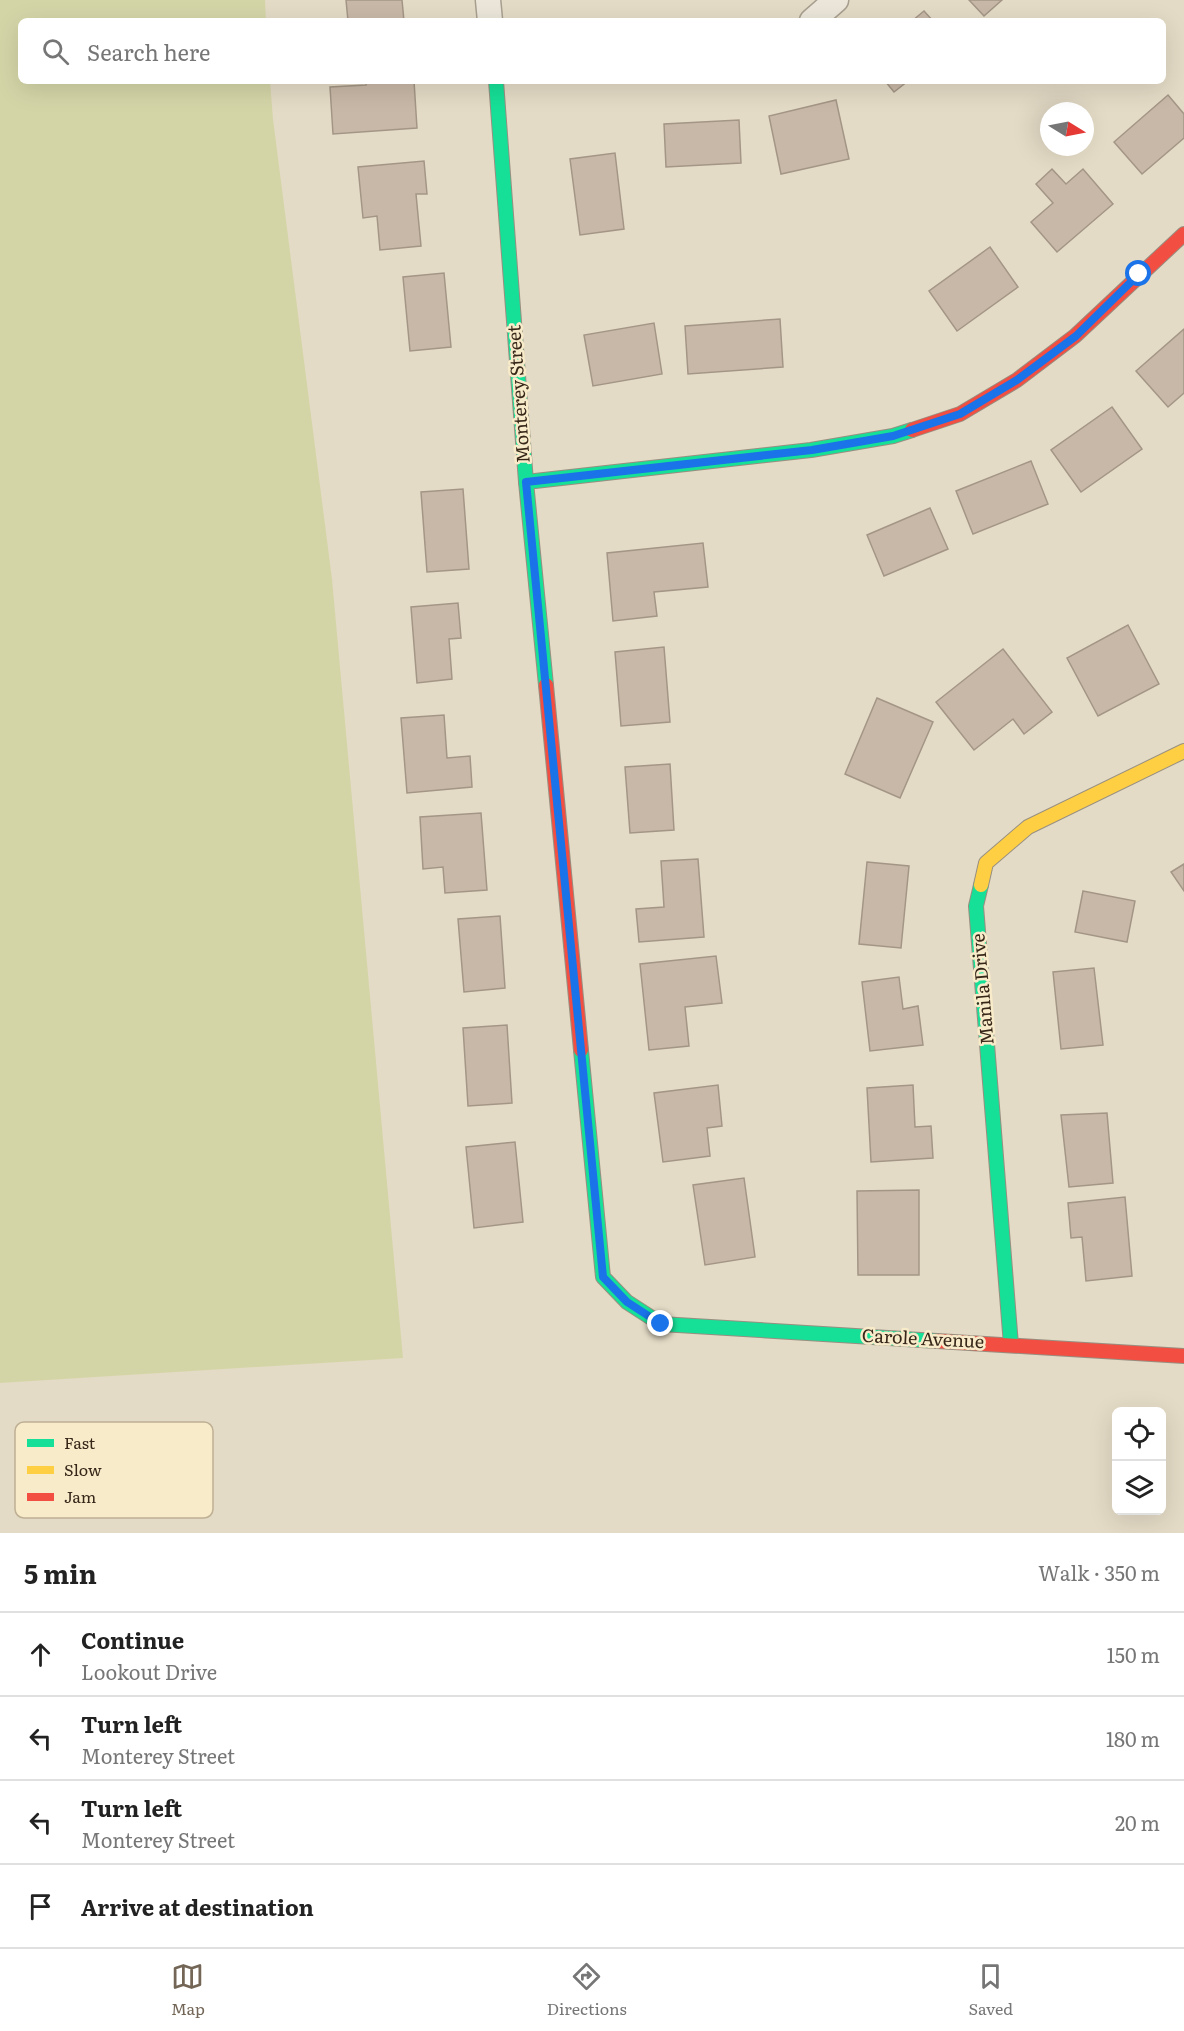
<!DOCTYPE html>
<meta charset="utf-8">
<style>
body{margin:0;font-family:Literata,serif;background:#f6f6f6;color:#222}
.controls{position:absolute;right:18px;bottom:18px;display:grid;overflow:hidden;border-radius:9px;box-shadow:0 6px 24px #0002}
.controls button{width:54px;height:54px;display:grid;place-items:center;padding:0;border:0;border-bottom:2px solid #e0e0e0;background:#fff;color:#222;font:30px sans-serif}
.compass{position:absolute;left:1040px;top:102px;width:54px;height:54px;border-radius:50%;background:#fff;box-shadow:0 6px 24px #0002;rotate:100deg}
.stop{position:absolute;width:18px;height:18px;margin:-14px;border:4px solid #1a73e8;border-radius:50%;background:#fff}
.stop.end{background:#1a73e8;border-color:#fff;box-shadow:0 2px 6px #0008}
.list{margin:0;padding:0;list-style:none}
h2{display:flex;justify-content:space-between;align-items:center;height:78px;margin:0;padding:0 24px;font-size:26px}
h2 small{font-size:20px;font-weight:400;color:#767676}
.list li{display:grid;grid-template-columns:39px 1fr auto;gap:18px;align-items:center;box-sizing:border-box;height:84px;padding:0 24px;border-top:2px solid #e0e0e0}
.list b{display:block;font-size:22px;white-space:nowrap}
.list p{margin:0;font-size:20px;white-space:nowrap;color:#767676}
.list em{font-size:20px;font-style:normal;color:#767676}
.icon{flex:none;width:33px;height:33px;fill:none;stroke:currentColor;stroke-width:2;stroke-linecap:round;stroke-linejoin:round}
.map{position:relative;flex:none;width:1184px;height:1533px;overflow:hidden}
.search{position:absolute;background:#fff;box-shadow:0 6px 24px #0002;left:18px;right:18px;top:18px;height:66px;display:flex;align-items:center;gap:15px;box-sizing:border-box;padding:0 21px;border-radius:9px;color:#767676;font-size:22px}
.sheet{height:414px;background:#fff}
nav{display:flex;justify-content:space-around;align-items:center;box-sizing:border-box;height:84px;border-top:2px solid #e0e0e0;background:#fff;font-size:16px;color:#767676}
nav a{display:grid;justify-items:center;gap:3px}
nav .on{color:#736656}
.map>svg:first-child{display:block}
.green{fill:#d4d5a7}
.building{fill:#c8b8a7;stroke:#a49686;stroke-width:1.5}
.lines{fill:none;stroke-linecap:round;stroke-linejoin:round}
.street-casing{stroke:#a89f90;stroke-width:27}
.fast-casing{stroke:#988f80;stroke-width:16}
.slow-casing{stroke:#988f80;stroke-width:16}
.jam-casing{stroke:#988f80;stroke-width:16}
.street{stroke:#ebe6d9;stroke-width:24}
.fast{stroke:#16e098;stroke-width:14}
.slow{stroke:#ffcf43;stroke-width:14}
.jam{stroke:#f24e42;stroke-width:14}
.route{stroke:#1a73e8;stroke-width:8}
.labels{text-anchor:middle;stroke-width:5;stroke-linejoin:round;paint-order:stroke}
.street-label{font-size:18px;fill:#362719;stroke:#f8ebc9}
.key{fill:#f8ebc9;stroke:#beb094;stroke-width:1.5}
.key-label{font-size:16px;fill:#362719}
</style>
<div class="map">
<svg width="1184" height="1533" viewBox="0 0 1184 1533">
<rect width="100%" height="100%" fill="#e4dbc6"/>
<!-- green -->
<path class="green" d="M0 0H265L266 21H21V81H270L273 119 332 579 403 1358 0 1383Z"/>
<!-- building -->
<g class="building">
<path d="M346 0H402L404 21H348Z"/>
<path d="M969 0H1002L984 16Z"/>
<path d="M924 11 933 21H912Z"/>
<path d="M366 81H414L417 128 333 134 330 87 366 85Z"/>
<path d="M885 81H908L894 92Z"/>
<path d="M1168 95 1184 114V138L1142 174 1114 142Z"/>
<path d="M836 100 849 159 781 174 769 116Z"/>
<path d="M739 120 741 163 666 167 664 124Z"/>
<path d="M615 153 624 229 580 235 570 159Z"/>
<path d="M424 161 427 194H416L421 246 380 250 377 216 363 218 358 167Z"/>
<path d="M1052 169 1066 184 1083 169 1113 204 1057 252 1031 222 1053 203 1036 184Z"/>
<path d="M990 247 1018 287 957 331 929 291Z"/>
<path d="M444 273 451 347 410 351 403 277Z"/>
<path d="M780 319 783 367 688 374 685 326Z"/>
<path d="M654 323 662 374 593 386 584 335Z"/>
<path d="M1184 329V393L1168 407 1136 371Z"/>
<path d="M1112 407 1142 449 1081 492 1051 450Z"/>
<path d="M1031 461 1048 504 973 534 956 491Z"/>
<path d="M463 489 469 569 427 572 421 492Z"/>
<path d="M930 508 948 549 884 576 867 535Z"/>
<path d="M703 543 708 587 654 592 657 616 613 621 607 553Z"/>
<path d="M458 603 461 638 449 639 452 679 417 683 411 607Z"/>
<path d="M1128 625 1159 684 1098 716 1067 658Z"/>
<path d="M664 647 670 722 621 726 615 652Z"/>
<path d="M1003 649 1052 712 1024 734 1013 719 974 750 936 702Z"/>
<path d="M877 698 933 722 900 798 845 774Z"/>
<path d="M444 715 447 758 470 756 472 787 407 793 401 718Z"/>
<path d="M670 764 674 830 630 833 625 767Z"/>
<path d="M481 813 487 890 445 893 443 867 423 869 420 817Z"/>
<path d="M698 859 704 937 639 942 636 909 664 907 661 861Z"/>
<path d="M867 862 909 866 901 948 859 944Z"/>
<path d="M1184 864V891L1171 872Z"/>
<path d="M1083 891 1135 901 1127 942 1075 932Z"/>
<path d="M500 916 505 988 464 992 458 919Z"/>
<path d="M716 956 722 1003 685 1007 689 1046 649 1050 640 964Z"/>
<path d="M1094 968 1103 1045 1061 1049 1053 972Z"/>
<path d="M899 977 903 1009 918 1006 923 1045 870 1051 862 982Z"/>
<path d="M507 1025 512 1103 468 1106 463 1028Z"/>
<path d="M718 1085 722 1126 707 1128 710 1156 663 1162 654 1093Z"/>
<path d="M913 1085 915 1127 931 1126 933 1158 871 1162 867 1088Z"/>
<path d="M1107 1113 1113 1183 1069 1187 1061 1115Z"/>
<path d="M515 1142 523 1222 474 1228 466 1147Z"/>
<path d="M744 1178 755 1257 705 1265 693 1185Z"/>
<path d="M919 1190V1275H858L857 1191Z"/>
<path d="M1125 1197 1132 1276 1086 1281 1082 1237 1071 1238 1068 1203Z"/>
</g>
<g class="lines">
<!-- street casing -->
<g class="street-casing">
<g id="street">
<path d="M488 0 490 21"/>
<path d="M812 21 836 0"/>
</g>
</g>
<!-- fast casing -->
<g class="fast-casing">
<g id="fast">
<path d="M496 81 526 482 546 685"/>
<path d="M526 482 811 450 893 436 912 430"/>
<path d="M981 885 976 906 1011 1345"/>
<path d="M581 1050 603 1277 627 1302 661 1324 937 1341"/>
</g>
</g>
<!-- slow casing -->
<g class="slow-casing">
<path id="slow" d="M981 885 986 863 1028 827 1184 751"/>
</g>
<!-- jam casing -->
<g class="jam-casing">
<g id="jam">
<path d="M912 430 960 414 1017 380 1075 336 1184 234"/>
<path d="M546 685 581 1050"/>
<path d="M937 1341 1184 1356"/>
</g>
</g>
<!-- street -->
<use href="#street" class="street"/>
<!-- fast -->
<use href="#fast" class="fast"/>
<!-- slow -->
<use href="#slow" class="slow"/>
<!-- jam -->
<use href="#jam" class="jam"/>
</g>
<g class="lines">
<!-- route -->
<path class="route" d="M661 1324 627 1302 603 1277 526 482 812 450 893 436 960 414 1017 380 1076 336 1139 274"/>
</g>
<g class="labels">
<!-- street labels -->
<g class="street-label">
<text transform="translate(519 394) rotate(-94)" y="6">Monterey Street</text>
<text transform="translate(983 989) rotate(-95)" y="6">Manila Drive</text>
<text transform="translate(923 1339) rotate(3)" y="6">Carole Avenue</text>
</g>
</g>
<!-- legend -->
<rect x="15" y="1422" width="198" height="96" rx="9" class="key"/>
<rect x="27" y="1439" width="27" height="8" fill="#16e098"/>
<rect x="27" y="1466" width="27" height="8" fill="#ffcf43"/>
<rect x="27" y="1493" width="27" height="8" fill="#f24e42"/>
<g class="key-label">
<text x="64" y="1449">Fast</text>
<text x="64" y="1476">Slow</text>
<text x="64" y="1503">Jam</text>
</g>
</svg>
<div class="controls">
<button><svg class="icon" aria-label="locate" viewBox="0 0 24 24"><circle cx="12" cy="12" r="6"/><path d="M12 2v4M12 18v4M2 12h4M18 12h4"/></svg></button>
<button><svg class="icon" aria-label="layers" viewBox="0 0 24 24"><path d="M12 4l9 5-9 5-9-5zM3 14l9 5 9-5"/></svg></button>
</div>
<svg class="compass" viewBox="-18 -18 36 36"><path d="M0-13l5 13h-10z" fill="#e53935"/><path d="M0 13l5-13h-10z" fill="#767676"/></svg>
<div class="stop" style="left:1139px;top:274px"></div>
<div class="stop end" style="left:661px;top:1324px"></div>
<div class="search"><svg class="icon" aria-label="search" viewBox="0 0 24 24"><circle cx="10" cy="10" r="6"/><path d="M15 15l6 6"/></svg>Search here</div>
</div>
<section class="sheet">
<h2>5 min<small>Walk · 350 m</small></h2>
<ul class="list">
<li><svg class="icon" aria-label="ahead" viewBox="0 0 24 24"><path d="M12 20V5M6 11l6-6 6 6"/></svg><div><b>Continue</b><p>Lookout Drive</p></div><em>150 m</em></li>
<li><svg class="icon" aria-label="left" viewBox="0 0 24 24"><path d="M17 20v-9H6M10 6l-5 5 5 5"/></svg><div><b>Turn left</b><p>Monterey Street</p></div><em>180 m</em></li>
<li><svg class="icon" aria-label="left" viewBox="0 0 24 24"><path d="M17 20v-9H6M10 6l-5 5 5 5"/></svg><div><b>Turn left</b><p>Monterey Street</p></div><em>20 m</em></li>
<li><svg class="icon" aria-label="arrive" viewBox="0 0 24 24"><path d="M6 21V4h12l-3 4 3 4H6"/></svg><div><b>Arrive at destination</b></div></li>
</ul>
</section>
<nav>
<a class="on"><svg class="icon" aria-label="map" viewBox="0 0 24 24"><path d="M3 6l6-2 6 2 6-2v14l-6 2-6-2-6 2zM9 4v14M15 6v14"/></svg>Map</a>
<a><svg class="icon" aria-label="directions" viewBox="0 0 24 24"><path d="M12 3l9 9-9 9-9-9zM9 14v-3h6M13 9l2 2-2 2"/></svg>Directions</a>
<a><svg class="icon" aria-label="saved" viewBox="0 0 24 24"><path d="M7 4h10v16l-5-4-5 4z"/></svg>Saved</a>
</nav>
